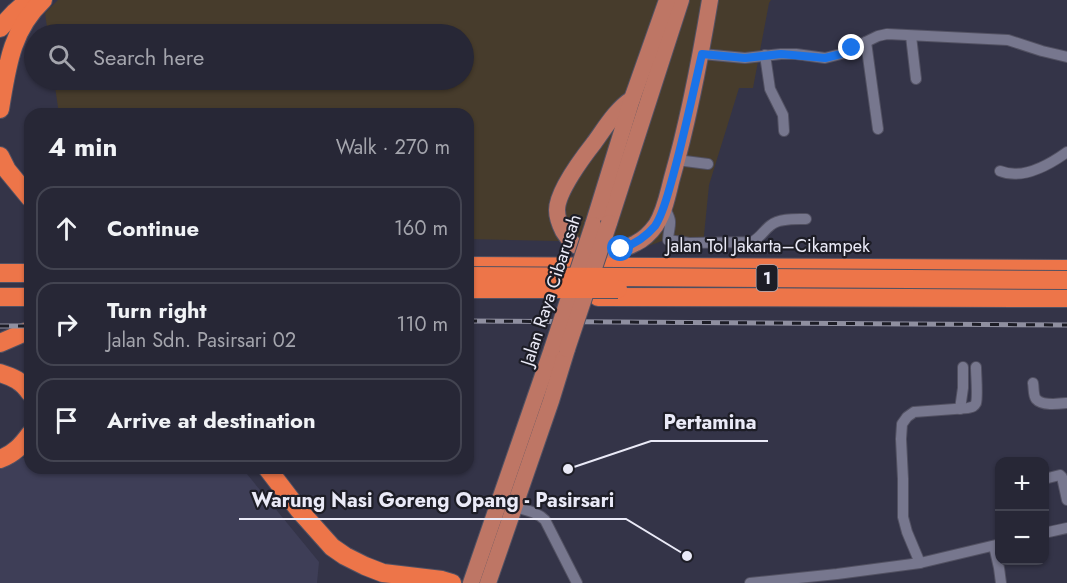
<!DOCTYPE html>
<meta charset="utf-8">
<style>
body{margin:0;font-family:Jost,sans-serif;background:#333342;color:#f1f3f6}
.controls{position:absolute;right:18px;bottom:18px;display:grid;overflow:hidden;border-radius:12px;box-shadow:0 2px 4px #0004}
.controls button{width:54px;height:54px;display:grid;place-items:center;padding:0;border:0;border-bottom:2px solid #434451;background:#272736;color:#f1f3f6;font:30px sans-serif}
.stop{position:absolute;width:18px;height:18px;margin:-14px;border:4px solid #1a73e8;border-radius:50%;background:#fff}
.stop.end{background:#1a73e8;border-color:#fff;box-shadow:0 2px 6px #0008}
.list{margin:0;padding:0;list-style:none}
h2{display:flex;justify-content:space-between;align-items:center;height:78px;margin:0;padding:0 24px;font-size:26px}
h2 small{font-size:20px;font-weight:400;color:#a4a5ad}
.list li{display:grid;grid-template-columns:39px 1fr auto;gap:18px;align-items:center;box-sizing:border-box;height:84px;margin:0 12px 12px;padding:0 12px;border:2px solid #434451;border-radius:18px}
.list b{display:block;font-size:22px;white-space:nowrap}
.list p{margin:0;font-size:20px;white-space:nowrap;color:#a4a5ad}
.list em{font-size:20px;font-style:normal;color:#a4a5ad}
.icon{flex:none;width:33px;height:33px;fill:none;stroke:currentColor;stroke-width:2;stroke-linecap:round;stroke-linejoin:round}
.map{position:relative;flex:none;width:1067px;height:583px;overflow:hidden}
.search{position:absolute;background:#272736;box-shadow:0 2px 4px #0004;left:24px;top:24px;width:450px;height:66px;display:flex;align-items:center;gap:15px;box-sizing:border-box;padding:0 21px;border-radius:33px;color:#a4a5ad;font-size:22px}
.panel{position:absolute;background:#272736;box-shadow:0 2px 4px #0004;left:24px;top:108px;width:450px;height:366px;border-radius:18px}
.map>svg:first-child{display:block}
.commercial{fill:#473c2c}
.built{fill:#3e3e57}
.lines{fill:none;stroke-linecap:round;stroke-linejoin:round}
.minor-casing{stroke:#525162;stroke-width:12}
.primary-casing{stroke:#525162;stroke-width:18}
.motorway-casing{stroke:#525162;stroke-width:20}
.minor{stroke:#77778e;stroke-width:10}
.primary{stroke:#be7665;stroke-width:16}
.motorway{stroke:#ed7549;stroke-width:18}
.rail-casing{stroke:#8f8fa0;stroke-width:5}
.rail{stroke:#1d1d26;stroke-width:3;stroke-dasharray:9;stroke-linecap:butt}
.primary-bridge-casing{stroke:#525162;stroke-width:18;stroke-linecap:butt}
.motorway-bridge-casing{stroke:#525162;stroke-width:20;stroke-linecap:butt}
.primary-bridge{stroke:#be7665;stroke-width:16}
.motorway-bridge{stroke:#ed7549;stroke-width:18}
.route{stroke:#1a73e8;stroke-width:8}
.labels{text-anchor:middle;stroke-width:4.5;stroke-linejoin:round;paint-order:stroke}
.shield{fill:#1d1d26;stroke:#acacb8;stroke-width:1.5}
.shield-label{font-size:16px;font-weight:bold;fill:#eaeaf7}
.street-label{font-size:18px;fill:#eaeaf7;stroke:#1d1d26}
.leader{fill:none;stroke:#eaeaf7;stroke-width:2}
.callout-dot{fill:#eaeaf7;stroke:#1d1d26;stroke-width:2}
.callout-label{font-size:20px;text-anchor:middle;font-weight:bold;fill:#eaeaf7;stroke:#1d1d26;stroke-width:4.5;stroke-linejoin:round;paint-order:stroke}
</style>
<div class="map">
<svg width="1067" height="583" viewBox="0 0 1067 583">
<rect width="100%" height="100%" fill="#343448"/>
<!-- commercial -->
<path class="commercial" d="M58 0H771L769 3 753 88H739L709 185 703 245 662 241 618 257 577 250 559 241 468 239V114H59L54 80H464V34H48L45 13Z"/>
<!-- built -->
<path class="built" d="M30 453V468H242L319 562 317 583H0V459L26 458Z"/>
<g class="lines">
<!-- minor casing -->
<g class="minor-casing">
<g id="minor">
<path d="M911 36 916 79"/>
<path d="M866 42 878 129"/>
<path d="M702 54 745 58 781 54H796L825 58 841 54 878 36 887 34 1008 40 1042 51 1067 57"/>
<path d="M765 55 770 89 783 115 784 131"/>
<path d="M677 160 708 164"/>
<path d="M1000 171C1022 180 1049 165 1067 152"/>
<path d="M664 207C674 224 669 223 668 240L689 243 752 242C761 237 764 230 771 225 779 218 796 219 806 219"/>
<path d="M1033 383C1034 388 1033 395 1036 399 1042 406 1058 404 1067 403"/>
<path d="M960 409 963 388V367"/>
<path d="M1044 479 1060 475 1062 477 1067 500"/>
<path d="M515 507C526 510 537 512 545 520L577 583"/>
<path d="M1044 533 1067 528"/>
<path d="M994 546 999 568 1001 583"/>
<path d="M920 563 907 532 903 517V479L901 439 902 424 907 417 914 412 968 408C972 407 974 407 976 403 978 397 976 375 976 367"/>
<path d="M750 583 837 574 920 563 1000 544"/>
</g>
</g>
<!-- primary casing -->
<g class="primary-casing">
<g id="primary">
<path d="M632 99C616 109 605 128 594 143 583 157 557 192 557 210 557 217 560 225 563 231 566 235 568 239 571 242 585 255 621 252 636 243 644 239 651 232 656 225 665 211 668 193 672 178 689 119 700 60 710 0"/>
<path d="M609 223 681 0"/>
<path d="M593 225 632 99 667 0"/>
<path d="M471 583 552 349"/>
<path d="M488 583 551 401 567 349"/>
</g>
</g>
<!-- motorway casing -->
<g class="motorway-casing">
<g id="motorway">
<path d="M0 28 15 12 29 0"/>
<path d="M0 109C7 67 11 30 43 0"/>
<path d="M0 156 7 170 30 198"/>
<path d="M468 266 1067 269"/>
<path d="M0 273H30"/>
<path d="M0 297H30"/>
<path d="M598 297 1067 298"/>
<path d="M0 343 30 330"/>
<path d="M0 373C13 377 22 381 30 393"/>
<path d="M0 459C14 454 22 445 30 434"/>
<path d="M267 468 299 510 332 547 345 556 365 566 383 573 442 580 452 583"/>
</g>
</g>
<!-- minor -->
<use href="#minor" class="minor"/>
<!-- primary -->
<use href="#primary" class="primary"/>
<!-- motorway -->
<use href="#motorway" class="motorway"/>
<!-- rail casing -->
<g class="rail-casing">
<g id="rail">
<path d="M468 321 1067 325"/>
<path d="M0 326H30"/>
</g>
</g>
<!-- rail -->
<use href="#rail" class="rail"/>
<!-- primary-bridge casing -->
<g class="primary-bridge-casing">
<g id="primary-bridge">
<path d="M552 349 593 225"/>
<path d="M567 349 609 223"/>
</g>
</g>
<!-- motorway-bridge casing -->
<g class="motorway-bridge-casing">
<g id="motorway-bridge">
<path d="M468 276 1067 280"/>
<path d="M468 289H618"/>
</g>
</g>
<!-- primary-bridge -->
<use href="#primary-bridge" class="primary-bridge"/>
<!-- motorway-bridge -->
<use href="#motorway-bridge" class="motorway-bridge"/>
</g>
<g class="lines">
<!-- route -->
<path class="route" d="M621 249C635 244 645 238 655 226 663 214 667 197 671 183 683 141 692 97 702 54L745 58 781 54 825 58 841 54 852 48"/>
</g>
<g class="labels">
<!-- shield labels -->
<rect class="shield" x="756.5" y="265" width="21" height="26" rx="4.5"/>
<g class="shield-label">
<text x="767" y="284">1</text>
</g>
<!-- street labels -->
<g class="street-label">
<text x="768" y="252">Jalan Tol Jakarta–Cikampek</text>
<text transform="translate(551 290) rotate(-72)" y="6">Jalan Raya Cibarusah</text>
</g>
</g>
<!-- callouts -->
<path class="leader" d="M568 469L651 441H768M687 556L626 519H239"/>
<g class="callout-dot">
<circle cx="568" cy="469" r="6"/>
<circle cx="687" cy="556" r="6"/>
</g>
<g class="callout-label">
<text x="710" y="429">Pertamina</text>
<text x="433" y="507">Warung Nasi Goreng Opang - Pasirsari</text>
</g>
</svg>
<div class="controls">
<button>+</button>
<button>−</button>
</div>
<div class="stop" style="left:621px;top:249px"></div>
<div class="stop end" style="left:852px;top:48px"></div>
<div class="search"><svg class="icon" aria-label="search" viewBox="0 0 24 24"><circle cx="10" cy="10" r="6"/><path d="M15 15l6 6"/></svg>Search here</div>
<section class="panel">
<h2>4 min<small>Walk · 270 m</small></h2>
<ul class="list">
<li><svg class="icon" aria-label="ahead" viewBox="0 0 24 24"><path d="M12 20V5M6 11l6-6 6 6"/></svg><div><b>Continue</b></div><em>160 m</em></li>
<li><svg class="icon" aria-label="right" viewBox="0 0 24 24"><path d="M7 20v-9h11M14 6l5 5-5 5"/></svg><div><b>Turn right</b><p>Jalan Sdn. Pasirsari 02</p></div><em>110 m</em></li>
<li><svg class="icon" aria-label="arrive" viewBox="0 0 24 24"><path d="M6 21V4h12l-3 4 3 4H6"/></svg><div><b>Arrive at destination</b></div></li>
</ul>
</section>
</div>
